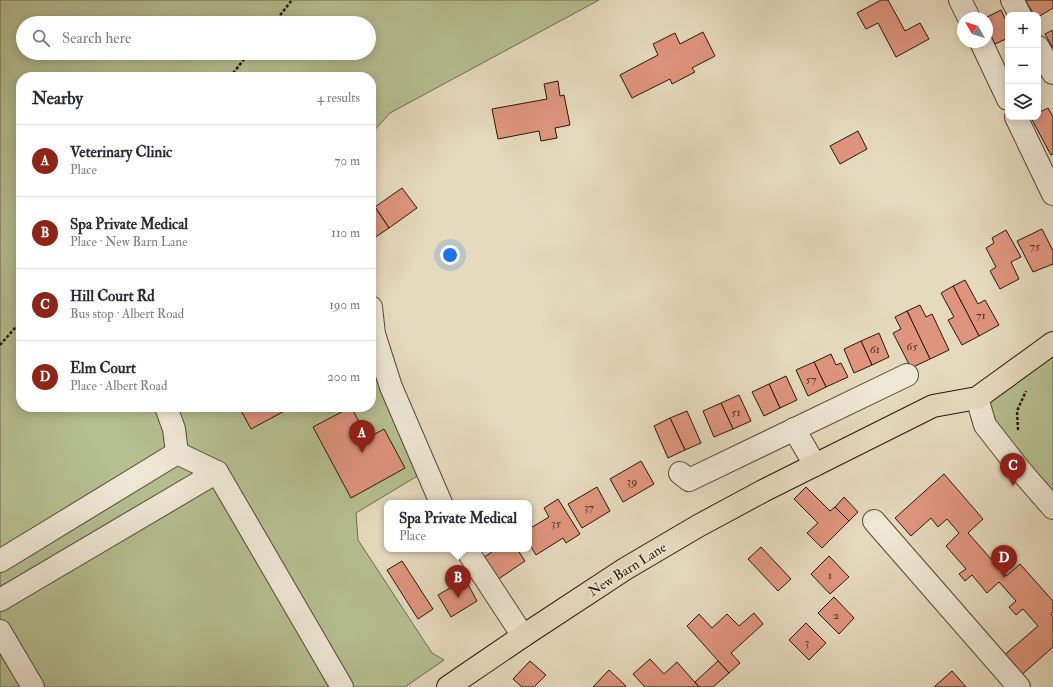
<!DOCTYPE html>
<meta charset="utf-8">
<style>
body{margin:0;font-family:"IM FELL Double Pica",serif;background:#f2f2f3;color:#2b2b33}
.controls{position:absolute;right:12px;top:12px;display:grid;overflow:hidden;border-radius:8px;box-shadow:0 2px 10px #0003}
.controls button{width:36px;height:36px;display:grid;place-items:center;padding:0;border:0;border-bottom:1px solid #e1e1e2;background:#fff;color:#2b2b33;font:20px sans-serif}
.compass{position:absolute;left:957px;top:12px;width:36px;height:36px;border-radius:50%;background:#fff;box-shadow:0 2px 10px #0003;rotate:309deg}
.you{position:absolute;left:450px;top:255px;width:14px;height:14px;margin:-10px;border:3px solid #fff;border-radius:50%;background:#1a73e8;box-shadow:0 0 0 6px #1a73e833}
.badge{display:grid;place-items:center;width:26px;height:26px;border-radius:50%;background:#8f2418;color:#fff;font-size:13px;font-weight:700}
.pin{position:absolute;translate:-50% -33px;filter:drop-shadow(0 1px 2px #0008)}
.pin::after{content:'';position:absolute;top:21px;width:14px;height:12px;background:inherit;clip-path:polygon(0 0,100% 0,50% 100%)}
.popup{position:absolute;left:384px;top:500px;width:148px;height:52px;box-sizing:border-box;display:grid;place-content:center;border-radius:8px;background:#fff;filter:drop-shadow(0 1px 3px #0005);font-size:13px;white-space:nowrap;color:#7c7c81}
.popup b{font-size:15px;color:#2b2b33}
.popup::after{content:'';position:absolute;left:50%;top:100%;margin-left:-8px;border:8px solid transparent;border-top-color:#fff}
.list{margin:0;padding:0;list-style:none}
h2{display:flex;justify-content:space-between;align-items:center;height:52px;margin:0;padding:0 16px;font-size:17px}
h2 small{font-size:13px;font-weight:400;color:#7c7c81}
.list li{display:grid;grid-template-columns:26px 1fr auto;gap:12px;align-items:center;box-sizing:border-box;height:72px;padding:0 16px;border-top:1px solid #e1e1e2}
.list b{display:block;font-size:15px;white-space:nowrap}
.list p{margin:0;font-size:13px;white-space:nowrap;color:#7c7c81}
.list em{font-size:13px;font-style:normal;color:#7c7c81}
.icon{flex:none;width:22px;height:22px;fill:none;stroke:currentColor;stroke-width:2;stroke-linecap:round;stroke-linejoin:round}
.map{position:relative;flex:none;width:1053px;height:687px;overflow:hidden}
.search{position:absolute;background:#fff;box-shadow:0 2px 10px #0003;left:16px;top:16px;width:360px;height:44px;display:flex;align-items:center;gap:10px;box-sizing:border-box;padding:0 14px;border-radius:22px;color:#7c7c81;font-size:15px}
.panel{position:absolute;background:#fff;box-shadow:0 2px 10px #0003;left:16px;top:72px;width:360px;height:340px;border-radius:16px}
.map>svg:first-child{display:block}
.green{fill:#b5bf90;stroke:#6f6b4c;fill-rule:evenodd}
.building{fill:#df957d;stroke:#291708}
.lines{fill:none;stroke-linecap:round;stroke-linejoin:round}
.minor-casing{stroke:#584835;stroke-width:24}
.major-casing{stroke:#291708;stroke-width:24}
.path{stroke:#291708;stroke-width:2.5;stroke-dasharray:3 2;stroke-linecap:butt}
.minor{stroke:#eee7d4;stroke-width:22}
.major{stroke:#e5dabd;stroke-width:22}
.labels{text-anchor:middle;stroke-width:3;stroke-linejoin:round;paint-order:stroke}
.number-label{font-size:12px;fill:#563625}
.street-label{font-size:14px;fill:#291708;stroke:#eee7d4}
</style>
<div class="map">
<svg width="1053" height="687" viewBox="0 0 1053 687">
<rect width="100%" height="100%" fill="#e5dabd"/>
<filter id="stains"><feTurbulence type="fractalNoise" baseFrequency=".005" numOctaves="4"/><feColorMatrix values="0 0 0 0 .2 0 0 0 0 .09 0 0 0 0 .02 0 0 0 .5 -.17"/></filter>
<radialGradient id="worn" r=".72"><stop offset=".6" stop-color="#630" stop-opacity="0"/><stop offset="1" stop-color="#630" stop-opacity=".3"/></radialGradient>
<!-- green -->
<g class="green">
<path d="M0 0H599L390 113 371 134V77H21V407H371V347L419 475 356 513 358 540 432 653 444 660 405 687H0ZM23 23H369V53H23Z"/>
<path d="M1053 343V508L977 398Z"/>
</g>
<!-- building -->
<g class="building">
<path d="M881 0H888L905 31 920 23 929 39 896 57 878 23 866 29 857 13Z"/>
<path d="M1028 0H1053V8L1038 17V15H1034L1026 1Z"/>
<path d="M1001 10 1008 25V38L995 44 987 28V18H985Z"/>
<path d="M1053 30V48L1045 34Z"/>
<path d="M703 32 715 56 692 68 695 72 672 84 670 79 632 98 620 75 658 55 653 44 675 33 680 44Z"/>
<path d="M558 81 560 96 564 95 570 125 555 128 557 138 541 141 539 131 498 139 492 109 547 99 544 84Z"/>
<path d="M1048 108 1053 117V154L1051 155 1031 118 1038 117V113Z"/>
<path d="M858 131 867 149 840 164 830 146Z"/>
<path d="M402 188 417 208 389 228 375 207Z"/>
<path d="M375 207 389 228 371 240V210Z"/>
<path d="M1042 229 1053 251V264L1033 272 1017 241Z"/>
<path d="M1006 230 1021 257 1011 262 1019 279 1000 289 990 271 996 267 986 248 994 243 992 238Z"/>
<path d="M965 280 978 304 985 300 999 325 979 336 953 286Z"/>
<path d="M953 286 979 336 962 345 948 320 954 317 941 293Z"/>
<path d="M920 305 926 317 932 314 949 350 930 359 907 311Z"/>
<path d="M907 311 930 359 911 368 893 333 901 329 895 317Z"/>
<path d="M879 333 889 357 872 365 861 341Z"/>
<path d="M861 341 872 365 854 373 844 349Z"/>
<path d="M831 354 836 365 841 363 848 377 826 387 814 362Z"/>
<path d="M814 362 826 387 808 396 796 370Z"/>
<path d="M786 376 797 400 780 408 769 384Z"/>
<path d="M769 384 780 408 764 416 752 392Z"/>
<path d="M739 395 751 421 733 429 721 403Z"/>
<path d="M721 403 733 429 714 437 703 411Z"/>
<path d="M239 407H292L251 429Z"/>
<path d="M351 407 368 438 384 429 405 468 351 498 313 427Z"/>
<path d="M687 411 701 443 685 450 670 418Z"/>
<path d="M670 418 685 450 668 458 654 426Z"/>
<path d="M641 461 654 484 623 502 610 479Z"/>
<path d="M944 474 983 519 968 533 1006 576 1020 564 1053 601V612L1051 614 1053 617V647L1018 678 1001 658 1038 626 1023 609 1016 615 1009 607 1016 601 999 582 987 593 972 575 965 581 959 574 966 569 946 546 959 533 947 519 938 527 931 518 911 536 895 518Z"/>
<path d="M597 487 610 511 582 528 568 504Z"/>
<path d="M806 487 830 511 835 507 849 521 822 548 807 533 818 523 794 499Z"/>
<path d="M844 497 858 512 849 521 835 507Z"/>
<path d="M558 499 580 534 566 543 563 538 536 555 529 543V529L549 517 544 508Z"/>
<path d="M761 547 791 579 778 591 748 559Z"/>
<path d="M496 549H517L525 561 497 580 483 558Z"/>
<path d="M829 556 849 577 830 594 811 574Z"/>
<path d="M402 561 433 609 418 619 387 570Z"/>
<path d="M465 579 477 601 451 617 438 595Z"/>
<path d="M834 597 854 618 839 634 818 613Z"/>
<path d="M754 613 763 624 731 653 740 663 729 673 687 626 699 614 712 628 727 614 739 626Z"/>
<path d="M806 623 826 643 809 660 789 640Z"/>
<path d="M650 659 664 674 677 662 699 687H645L633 674Z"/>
<path d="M530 661 546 675 534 687H522L513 679Z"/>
<path d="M718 661 729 673 713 687H699L695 682Z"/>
<path d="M609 670 626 686 625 687H593Z"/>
<path d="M952 671 966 687H934Z"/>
</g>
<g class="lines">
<!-- minor casing -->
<g class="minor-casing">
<g id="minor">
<path d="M960 0 969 18"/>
<path d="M1012 0 1020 15"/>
<path d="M981 42 1008 99"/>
<path d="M1038 47 1053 73"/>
<path d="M1016 117 1053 194"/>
<path d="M371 307 374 334 391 387 441 503"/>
<path d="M977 398 985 425 1020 470 1053 508"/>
<path d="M166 407 174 429 177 453"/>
<path d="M794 429 815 465"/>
<path d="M680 473 689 480 907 375"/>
<path d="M874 521 1019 687"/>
<path d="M466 549 523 636"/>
<path d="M0 561 177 453 217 472 342 687"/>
<path d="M0 600 217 472"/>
<path d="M0 631 33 687"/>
</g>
</g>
<!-- major casing -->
<g class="major-casing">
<path id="major" d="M448 687 523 636 625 569 698 526 763 491 933 406 977 398 1053 343"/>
</g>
<!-- path -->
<g class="path">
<path d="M274 23 292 0"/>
<path d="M230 77 249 53"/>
<path d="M0 345 21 321"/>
<path d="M1018 430 1017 411 1026 391"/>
</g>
<!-- minor -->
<use href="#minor" class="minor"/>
<!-- major -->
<use href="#major" class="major"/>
</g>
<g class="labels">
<!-- number labels -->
<g class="number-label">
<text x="1035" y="250">75</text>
<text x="981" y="319">71</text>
<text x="912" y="350">65</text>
<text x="875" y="353">61</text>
<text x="811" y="383">57</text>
<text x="736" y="416">51</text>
<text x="632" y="485">39</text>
<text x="589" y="511">37</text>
<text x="556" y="527">35</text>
<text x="830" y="579">1</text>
<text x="836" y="619">2</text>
<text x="807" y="646">3</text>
</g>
<!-- street labels -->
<g class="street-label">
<text transform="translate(627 569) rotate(-32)" y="5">New Barn Lane</text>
</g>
</g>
<rect width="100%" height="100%" filter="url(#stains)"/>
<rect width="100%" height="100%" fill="url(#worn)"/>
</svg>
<div class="controls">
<button>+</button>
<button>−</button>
<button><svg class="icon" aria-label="layers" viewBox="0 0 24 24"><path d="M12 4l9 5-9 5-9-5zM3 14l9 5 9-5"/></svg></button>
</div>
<svg class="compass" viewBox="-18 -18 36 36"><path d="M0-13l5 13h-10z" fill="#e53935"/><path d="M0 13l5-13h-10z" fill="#7c7c81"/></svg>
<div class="you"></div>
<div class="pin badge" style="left:362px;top:453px">A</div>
<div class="pin badge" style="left:458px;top:598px">B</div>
<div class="popup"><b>Spa Private Medical</b>Place</div>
<div class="pin badge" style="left:1013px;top:486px">C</div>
<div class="pin badge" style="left:1004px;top:578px">D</div>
<div class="search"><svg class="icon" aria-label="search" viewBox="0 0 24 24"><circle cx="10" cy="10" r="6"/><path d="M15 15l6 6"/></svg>Search here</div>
<section class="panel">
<h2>Nearby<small>4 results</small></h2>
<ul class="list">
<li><span class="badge">A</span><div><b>Veterinary Clinic</b><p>Place</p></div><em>70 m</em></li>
<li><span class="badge">B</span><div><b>Spa Private Medical</b><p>Place · New Barn Lane</p></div><em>110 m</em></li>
<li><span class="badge">C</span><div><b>Hill Court Rd</b><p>Bus stop · Albert Road</p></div><em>190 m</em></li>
<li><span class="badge">D</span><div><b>Elm Court</b><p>Place · Albert Road</p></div><em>200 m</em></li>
</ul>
</section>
</div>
